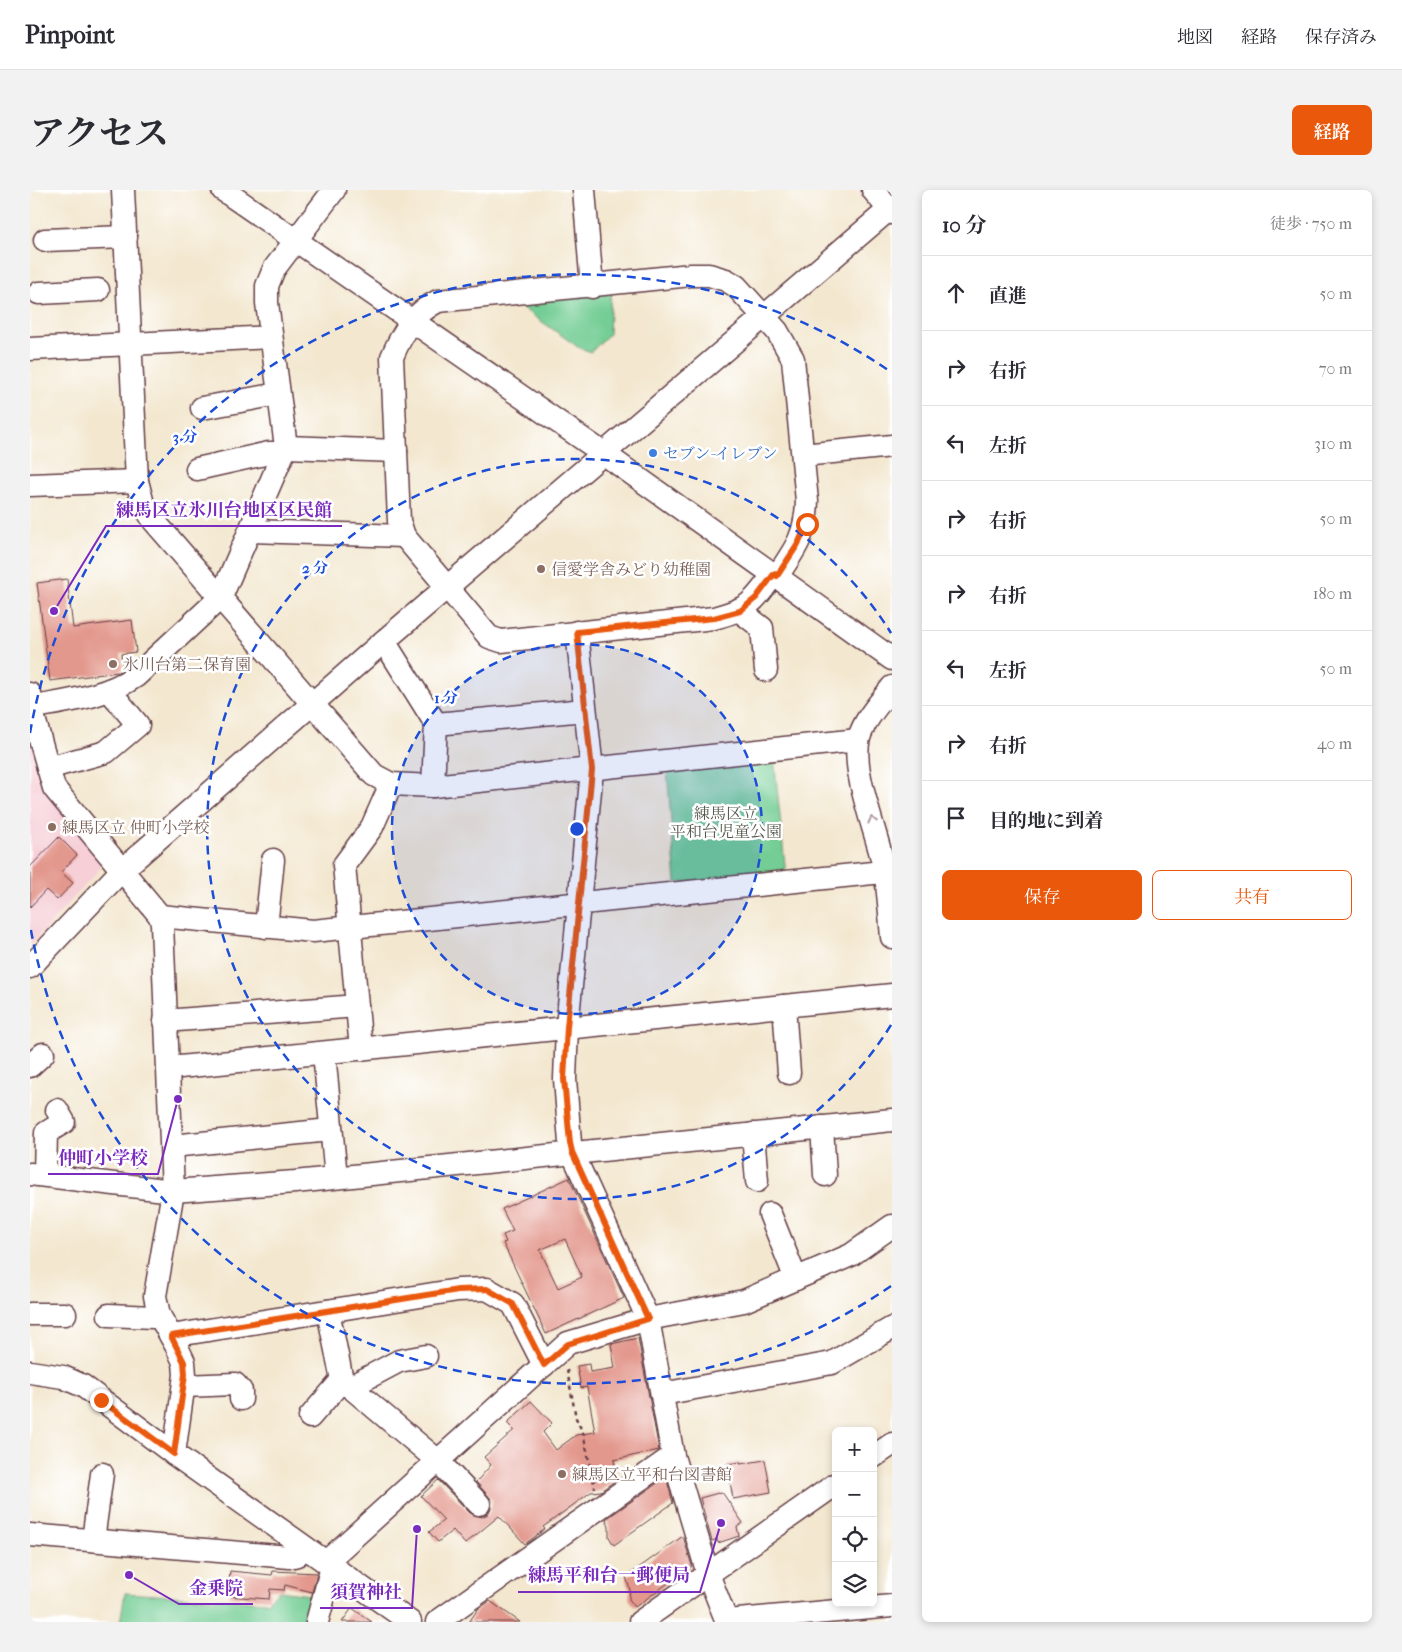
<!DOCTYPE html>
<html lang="ja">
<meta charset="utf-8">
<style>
body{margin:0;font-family:"IM FELL French Canon","Noto Serif JP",serif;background:#f2f2f3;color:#2b2b33}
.controls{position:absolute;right:15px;bottom:15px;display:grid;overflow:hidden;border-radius:8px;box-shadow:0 2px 8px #0003}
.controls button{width:45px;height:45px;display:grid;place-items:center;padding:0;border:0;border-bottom:1px solid #e1e1e2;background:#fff;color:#2b2b33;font:25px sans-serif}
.stop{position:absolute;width:15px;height:15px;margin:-11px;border:4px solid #ea580c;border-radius:50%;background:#fff}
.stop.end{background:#ea580c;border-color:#fff;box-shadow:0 1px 5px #0008}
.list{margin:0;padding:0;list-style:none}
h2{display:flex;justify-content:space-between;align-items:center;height:65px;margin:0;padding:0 20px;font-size:21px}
h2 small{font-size:16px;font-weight:400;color:#7c7c81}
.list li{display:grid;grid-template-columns:32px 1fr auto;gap:15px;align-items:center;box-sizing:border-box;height:75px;padding:0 20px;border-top:1px solid #e1e1e2}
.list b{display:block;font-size:19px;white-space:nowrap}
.list em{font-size:16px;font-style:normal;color:#7c7c81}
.actions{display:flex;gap:10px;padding:15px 20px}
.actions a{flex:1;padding:11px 0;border:1px solid #ea580c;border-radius:8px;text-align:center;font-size:18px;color:#ea580c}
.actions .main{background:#ea580c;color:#fff}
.icon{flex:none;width:28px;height:28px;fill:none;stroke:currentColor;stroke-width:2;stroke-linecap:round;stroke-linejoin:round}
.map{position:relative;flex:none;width:862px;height:1432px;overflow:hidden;border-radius:8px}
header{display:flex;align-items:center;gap:30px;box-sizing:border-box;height:70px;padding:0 25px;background:#fff;border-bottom:1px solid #e1e1e2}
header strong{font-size:24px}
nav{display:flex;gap:28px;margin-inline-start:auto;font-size:18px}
.intro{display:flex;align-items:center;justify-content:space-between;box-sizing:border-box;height:120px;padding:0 30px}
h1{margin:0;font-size:35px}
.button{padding:12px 22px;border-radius:8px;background:#ea580c;color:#fff;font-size:18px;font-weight:700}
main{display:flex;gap:30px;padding:0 30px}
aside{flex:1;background:#fff;border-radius:8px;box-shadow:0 2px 8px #0003}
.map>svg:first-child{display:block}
.built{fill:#f6cfd7}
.green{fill:#73cd94;stroke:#5e7660}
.building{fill:#e3988d;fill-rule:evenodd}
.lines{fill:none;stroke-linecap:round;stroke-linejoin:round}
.minor-casing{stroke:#633d44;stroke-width:25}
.path{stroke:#633d44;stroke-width:2.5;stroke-dasharray:4 4;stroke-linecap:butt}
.minor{stroke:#fff;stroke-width:22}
.oneway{stroke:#ae9aa0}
.route{stroke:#ea580c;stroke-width:6}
.ring{fill:none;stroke:#1d4ed8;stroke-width:2.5;stroke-dasharray:9 6}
.shop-dot{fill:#3f7fe0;stroke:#fff;stroke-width:2}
.education-dot{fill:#8d6e63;stroke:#fff;stroke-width:2}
.labels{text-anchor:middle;stroke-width:5;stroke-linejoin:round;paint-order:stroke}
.shop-label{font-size:16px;fill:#366cbe;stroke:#fff;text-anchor:start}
.education-label{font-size:16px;fill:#785e54;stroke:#fff;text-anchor:start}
.park-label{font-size:16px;fill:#585c50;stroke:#fff}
.centre{fill:#1d4ed8;stroke:#fff;stroke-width:2.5}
.ring-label{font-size:15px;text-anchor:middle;font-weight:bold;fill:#1d4ed8;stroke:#fff;stroke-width:5;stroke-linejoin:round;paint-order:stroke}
.leader{fill:none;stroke:#7b2cbf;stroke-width:2}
.callout-dot{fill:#7b2cbf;stroke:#fff;stroke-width:2}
.callout-label{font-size:18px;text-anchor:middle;font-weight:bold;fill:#7b2cbf;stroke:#fff;stroke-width:5;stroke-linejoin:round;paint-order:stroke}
</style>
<header>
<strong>Pinpoint</strong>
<nav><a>地図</a><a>経路</a><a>保存済み</a></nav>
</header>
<div class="intro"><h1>アクセス</h1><a class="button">経路</a></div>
<main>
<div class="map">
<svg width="862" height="1432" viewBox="0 0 862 1432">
<rect width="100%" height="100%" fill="#fff"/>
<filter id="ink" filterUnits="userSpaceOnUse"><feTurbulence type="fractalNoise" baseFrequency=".02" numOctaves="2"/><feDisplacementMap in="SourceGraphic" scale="10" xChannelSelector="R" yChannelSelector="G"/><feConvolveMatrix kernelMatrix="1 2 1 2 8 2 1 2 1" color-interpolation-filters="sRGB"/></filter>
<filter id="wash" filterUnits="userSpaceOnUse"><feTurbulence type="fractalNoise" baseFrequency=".0096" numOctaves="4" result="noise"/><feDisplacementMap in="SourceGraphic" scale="20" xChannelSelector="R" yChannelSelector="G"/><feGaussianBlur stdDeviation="1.12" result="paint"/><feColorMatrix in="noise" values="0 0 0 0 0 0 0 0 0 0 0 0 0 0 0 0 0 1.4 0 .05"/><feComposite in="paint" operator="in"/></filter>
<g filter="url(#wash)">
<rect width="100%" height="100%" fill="#f3e7cf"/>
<!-- built -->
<path class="built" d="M0 541 71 669V678L0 756Z"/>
<!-- green -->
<g class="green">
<path d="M581 99 579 144 561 162 548 157 481 110Z"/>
<path d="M744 568 756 685 646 693 637 580Z"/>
<path d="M249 1401 288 1406 282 1432H90L95 1403 237 1412Z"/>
</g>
<g id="blocks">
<!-- building -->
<g class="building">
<path d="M37 389 43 438 102 430 106 462 91 464 93 479 88 482 20 491 7 393Z"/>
<path d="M29 647 47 665 31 682 43 693 27 710 16 700 0 717V677Z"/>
<path d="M539 988 594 1108 516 1144 473 1053 476 1052 473 1045 483 1041 472 1019ZM535 1049 552 1087 528 1098 510 1060Z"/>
<path d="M608 1148 629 1260 584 1270 587 1289 571 1301 561 1302 513 1337 515 1339 495 1354 469 1326 435 1354 423 1340 408 1352 399 1342 414 1330 391 1306 408 1290 440 1323 452 1327 458 1324 461 1318 462 1310 446 1292 461 1275 454 1267 484 1240 477 1233 501 1211 522 1233 513 1242 526 1260 546 1245 565 1242 557 1197 551 1198 547 1176 559 1174 560 1182 585 1178 581 1154Z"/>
<path d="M735 1270 741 1302 703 1309 697 1274 710 1272V1274Z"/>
<path d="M636 1287 643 1313 584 1355 579 1347V1337L576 1329Z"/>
<path d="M692 1302 713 1333 707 1337 709 1346 688 1353 687 1349 682 1351 670 1308Z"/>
<path d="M653 1346 662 1376 605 1417 599 1409 600 1400 596 1387Z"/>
<path d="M200 1381 242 1385 243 1381 287 1383 282 1402 255 1395 254 1400 240 1399 239 1409 198 1406Z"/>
<path d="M460 1411 490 1432H439L448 1419Z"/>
<path d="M322 1418 342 1432H312Z"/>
</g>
</g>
</g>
<g filter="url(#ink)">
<use href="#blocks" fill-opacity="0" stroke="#633d44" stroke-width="1"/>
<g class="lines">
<!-- minor casing -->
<g class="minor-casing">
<g id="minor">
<path d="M93 0 107 291 113 314 124 331 344 585 361 594 403 596 828 550"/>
<path d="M193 0 573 263 862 469"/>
<path d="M554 0 562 97"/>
<path d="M843 0 862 23"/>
<path d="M15 50 96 47"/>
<path d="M9 103 68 100"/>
<path d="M0 159 241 147"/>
<path d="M172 218 248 204"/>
<path d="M256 257 366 261"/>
<path d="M773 265 862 256"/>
<path d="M167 279 239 263H253"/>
<path d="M0 295 107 291"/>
<path d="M221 341 374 346"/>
<path d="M744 384C722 414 720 418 684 428L471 451 459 447 374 346 369 331 362 167C372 143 384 123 408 111L661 85H679L696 90 706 96 747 141 763 169 777 311C776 345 766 358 747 386"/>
<path d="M710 421 732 438 736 480"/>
<path d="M547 442 562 580 537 837 535 889 540 953 542 962 618 1129 643 1266 678 1384 697 1432"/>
<path d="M354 451 406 534 403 596"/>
<path d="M862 497C850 513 835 528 829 548 820 581 849 647 855 682 859 704 860 726 862 747"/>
<path d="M0 504 1 518 24 598 130 726 132 734 143 1001 125 1106 129 1125 147 1157 154 1172 155 1185 144 1264"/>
<path d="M0 518C36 511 76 507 106 486L191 407 256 257 237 113V96L244 79 304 0"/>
<path d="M406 534 555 520"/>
<path d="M18 578 76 562 108 535 79 500"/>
<path d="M130 726 283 741 862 681"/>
<path d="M236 737 243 670"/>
<path d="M0 777 91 681 354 451 862 17"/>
<path d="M754 816 759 883"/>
<path d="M135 831 327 816"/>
<path d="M331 859 314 675 342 637 361 594"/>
<path d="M294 863 306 987"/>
<path d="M0 876 13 864"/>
<path d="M140 878 862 805"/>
<path d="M792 937 795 985"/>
<path d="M723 944 727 991"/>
<path d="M142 956 300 940"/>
<path d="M0 984 143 1001 265 992 862 930"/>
<path d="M15 985 16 943 34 932 27 920"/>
<path d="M740 1024 766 1089"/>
<path d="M298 1121 312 1190 408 1271 449 1314"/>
<path d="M0 1124H35"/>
<path d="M79 1125 123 1127 129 1125"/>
<path d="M141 1146 428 1100 457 1099 483 1114 514 1175"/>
<path d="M0 1182 33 1187 53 1196 144 1264 380 1432"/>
<path d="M154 1196 205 1194 211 1201V1209"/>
<path d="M320 1197 369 1171 396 1166"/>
<path d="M632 1204 802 1173 862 1138"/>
<path d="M280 1227 312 1190"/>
<path d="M843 1267 862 1254"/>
<path d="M0 1345 259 1367 267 1365 274 1357"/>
<path d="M63 1350 72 1284"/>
<path d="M296 1372 538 1153 618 1129 714 1111 821 1065 862 1036"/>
<path d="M697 1431 862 1416"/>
<path d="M287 1432 302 1377"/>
<path d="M407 1432 643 1266"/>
<path d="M610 1432 806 1294"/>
</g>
</g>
<!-- path -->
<path class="path" d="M537 1180 546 1228 553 1243 565 1298"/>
<!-- minor -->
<use href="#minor" class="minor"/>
</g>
<!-- one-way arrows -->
<defs><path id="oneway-chevron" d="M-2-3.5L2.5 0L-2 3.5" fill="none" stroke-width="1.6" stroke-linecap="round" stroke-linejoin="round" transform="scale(1.25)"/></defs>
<use class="oneway" href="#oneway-chevron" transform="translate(842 630) rotate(-104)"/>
</g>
<g class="lines" filter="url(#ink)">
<!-- route -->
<path class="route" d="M71 1210 144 1264 155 1184 154 1172 141 1146 428 1100 457 1099 483 1114 514 1175 538 1154 618 1129 542 962 540 953 534 889 537 837 562 580 547 442 684 428 710 421 726 408 744 384 747 386 768 354 777 334"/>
</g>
<!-- distance rings -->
<circle cx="547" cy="639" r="185" fill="#1d4ed8" fill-opacity=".12"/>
<g class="ring">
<circle cx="547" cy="639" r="185"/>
<path d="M861 835A370 370 0 1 1 861 443"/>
<path d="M861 1096A555 555 0 0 1 0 735M0 543A555 555 0 0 1 861 182"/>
</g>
<!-- markers -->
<circle class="shop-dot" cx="623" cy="263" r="5"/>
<g class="education-dot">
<circle cx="511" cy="379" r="5"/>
<circle cx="83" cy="474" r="5"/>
<circle cx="22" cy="637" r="5"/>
<circle cx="532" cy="1284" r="5"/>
</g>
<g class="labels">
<!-- shop labels -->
<g class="shop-label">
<text x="633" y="269">セブン-イレブン</text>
</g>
<!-- education labels -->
<g class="education-label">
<text x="521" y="385">信愛学舎みどり幼稚園</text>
<text x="93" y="480">氷川台第二保育園</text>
<text x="32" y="643">練馬区立 仲町小学校</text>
<text x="542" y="1290">練馬区立平和台図書館</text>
</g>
<!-- park labels -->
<g class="park-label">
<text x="696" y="629">練馬区立<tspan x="696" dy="18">平和台児童公園</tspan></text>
</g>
</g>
<circle cx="547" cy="639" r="8" class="centre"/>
<g class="ring-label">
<text x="155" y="252">3 分</text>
<text x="285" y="383">2 分</text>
<text x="416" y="513">1 分</text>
</g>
<!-- callouts -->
<path class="leader" d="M24 421L76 336H312M148 909L128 984H18M691 1333L670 1402H488M99 1385L149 1414H223M387 1339L382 1418H290"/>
<g class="callout-dot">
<circle cx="24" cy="421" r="5"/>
<circle cx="148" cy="909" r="5"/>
<circle cx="691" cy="1333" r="5"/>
<circle cx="99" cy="1385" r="5"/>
<circle cx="387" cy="1339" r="5"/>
</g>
<g class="callout-label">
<text x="194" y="326">練馬区立氷川台地区区民館</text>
<text x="73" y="974">仲町小学校</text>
<text x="579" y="1391">練馬平和台一郵便局</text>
<text x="186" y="1404">金乗院</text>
<text x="336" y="1408">須賀神社</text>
</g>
</svg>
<div class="controls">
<button>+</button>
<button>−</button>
<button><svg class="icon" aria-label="locate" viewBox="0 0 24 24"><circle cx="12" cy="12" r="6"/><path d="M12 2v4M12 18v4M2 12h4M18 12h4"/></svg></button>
<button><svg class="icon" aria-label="layers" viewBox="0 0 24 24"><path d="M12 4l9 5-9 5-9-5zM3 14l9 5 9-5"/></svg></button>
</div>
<div class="stop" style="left:777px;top:334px"></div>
<div class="stop end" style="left:71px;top:1210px"></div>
</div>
<aside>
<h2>10 分<small>徒歩 · 750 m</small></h2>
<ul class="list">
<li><svg class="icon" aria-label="ahead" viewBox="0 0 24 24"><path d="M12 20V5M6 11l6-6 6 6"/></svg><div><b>直進</b></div><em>50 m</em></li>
<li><svg class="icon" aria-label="right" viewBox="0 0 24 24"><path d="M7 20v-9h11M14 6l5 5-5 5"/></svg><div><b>右折</b></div><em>70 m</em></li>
<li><svg class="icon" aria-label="left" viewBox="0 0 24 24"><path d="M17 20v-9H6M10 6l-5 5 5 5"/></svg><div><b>左折</b></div><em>310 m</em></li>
<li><svg class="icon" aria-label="right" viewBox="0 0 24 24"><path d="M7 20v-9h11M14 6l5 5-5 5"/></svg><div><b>右折</b></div><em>50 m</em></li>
<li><svg class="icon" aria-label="right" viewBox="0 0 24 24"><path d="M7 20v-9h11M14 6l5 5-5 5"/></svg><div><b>右折</b></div><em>180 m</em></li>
<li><svg class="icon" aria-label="left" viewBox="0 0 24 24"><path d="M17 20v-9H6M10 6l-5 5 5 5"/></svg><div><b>左折</b></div><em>50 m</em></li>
<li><svg class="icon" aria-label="right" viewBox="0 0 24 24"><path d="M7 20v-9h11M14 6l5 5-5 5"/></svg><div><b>右折</b></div><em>40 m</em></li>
<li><svg class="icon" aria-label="arrive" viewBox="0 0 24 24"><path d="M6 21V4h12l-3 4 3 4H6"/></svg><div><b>目的地に到着</b></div></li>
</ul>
<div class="actions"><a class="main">保存</a><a>共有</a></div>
</aside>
</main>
